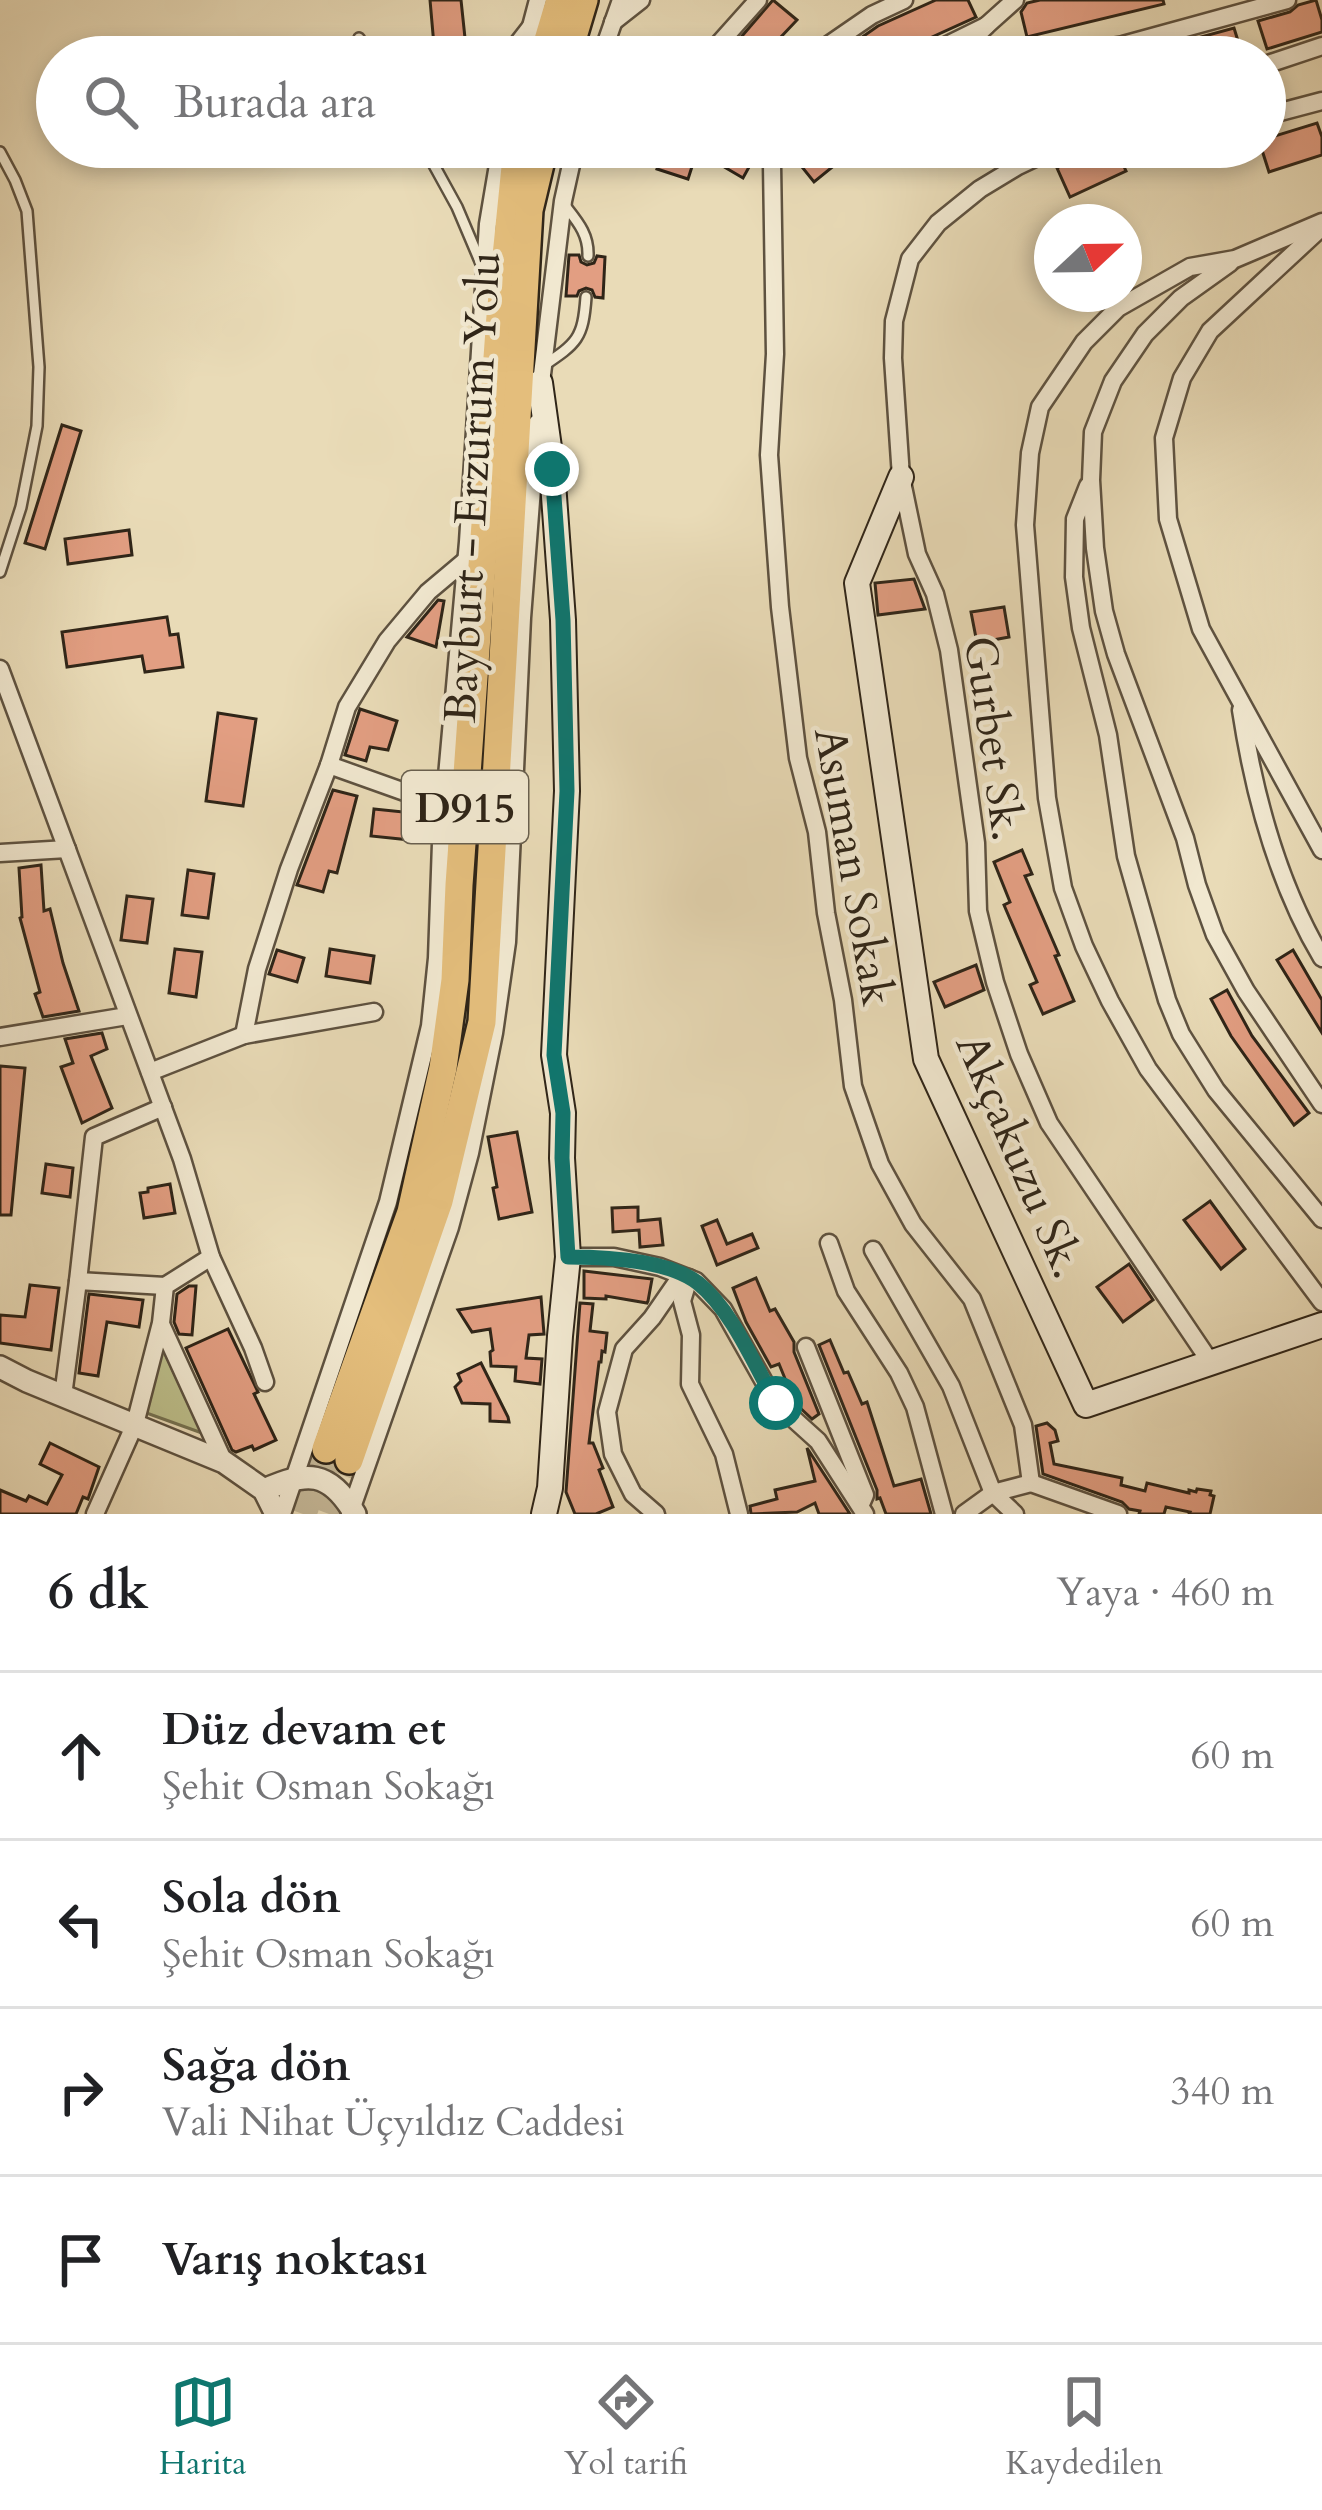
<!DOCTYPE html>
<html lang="tr">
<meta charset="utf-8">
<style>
body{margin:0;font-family:Cardo,serif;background:#f6f6f6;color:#202124}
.compass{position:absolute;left:1034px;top:204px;width:108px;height:108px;border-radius:50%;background:#fff;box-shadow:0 6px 18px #0003;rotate:68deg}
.stop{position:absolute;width:36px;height:36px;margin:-27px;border:9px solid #0f766e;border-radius:50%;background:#fff}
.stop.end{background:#0f766e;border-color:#fff;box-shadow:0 3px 12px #0008}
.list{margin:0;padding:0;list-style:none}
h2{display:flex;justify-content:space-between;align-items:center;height:156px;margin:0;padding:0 48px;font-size:51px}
h2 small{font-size:39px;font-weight:400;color:#757577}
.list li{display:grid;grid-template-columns:78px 1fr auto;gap:36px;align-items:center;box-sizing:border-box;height:168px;padding:0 48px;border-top:3px solid #e0e0e0}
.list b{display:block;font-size:45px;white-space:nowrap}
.list p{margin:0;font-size:39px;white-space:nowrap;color:#757577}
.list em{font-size:39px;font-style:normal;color:#757577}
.icon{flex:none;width:66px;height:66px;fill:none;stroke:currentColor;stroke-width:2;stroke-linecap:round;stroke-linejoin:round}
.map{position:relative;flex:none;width:1322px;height:1514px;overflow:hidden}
.search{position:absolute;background:#fff;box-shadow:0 6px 18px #0003;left:36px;right:36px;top:36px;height:132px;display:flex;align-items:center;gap:30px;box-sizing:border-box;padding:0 42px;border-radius:66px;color:#757577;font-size:45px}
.sheet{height:828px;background:#fff}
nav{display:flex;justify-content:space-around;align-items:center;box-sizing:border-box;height:168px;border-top:3px solid #e0e0e0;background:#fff;font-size:33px;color:#757577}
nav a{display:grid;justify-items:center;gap:6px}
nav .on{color:#0f766e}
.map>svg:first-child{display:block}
.green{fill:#bcbe8a;stroke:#767251;stroke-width:3}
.building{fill:#e29e82;stroke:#2f2518;stroke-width:3}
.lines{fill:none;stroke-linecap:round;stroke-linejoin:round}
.trunk-tunnel{stroke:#c4b797;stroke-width:27;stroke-dasharray:27 14;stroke-linecap:butt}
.service-casing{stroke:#5e5240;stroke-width:14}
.minor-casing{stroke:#5e5240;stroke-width:21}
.tertiary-casing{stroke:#5e5240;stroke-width:26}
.secondary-casing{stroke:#2f2518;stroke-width:28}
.trunk-casing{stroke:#2f2518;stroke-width:32}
.service{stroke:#f1e8d0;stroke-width:9}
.minor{stroke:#f1e8d0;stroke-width:16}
.tertiary{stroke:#f1e8d0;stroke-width:21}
.secondary{stroke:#f1e8d0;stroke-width:24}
.trunk{stroke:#e4be7c;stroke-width:27}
.route{stroke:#0f766e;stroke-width:15}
.labels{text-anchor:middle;stroke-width:9;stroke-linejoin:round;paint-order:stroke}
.shield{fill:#f1e8d0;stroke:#69604f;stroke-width:3}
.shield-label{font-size:42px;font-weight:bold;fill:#2f2518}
.street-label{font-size:45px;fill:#2f2518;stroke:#f1e8d0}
</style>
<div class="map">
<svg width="1322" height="1514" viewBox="0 0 1322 1514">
<rect width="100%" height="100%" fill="#e9dbb7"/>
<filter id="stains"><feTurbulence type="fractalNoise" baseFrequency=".00167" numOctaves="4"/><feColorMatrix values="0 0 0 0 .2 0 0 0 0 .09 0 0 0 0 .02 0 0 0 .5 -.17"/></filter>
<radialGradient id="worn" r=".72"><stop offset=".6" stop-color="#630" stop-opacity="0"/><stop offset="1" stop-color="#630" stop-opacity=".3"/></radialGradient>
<!-- green -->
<path class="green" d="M162 1347 202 1433 141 1411Z"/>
<!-- building -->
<g class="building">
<path d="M430 0H461L467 57H435Z"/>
<path d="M773 0 797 20 762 57H751L736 43Z"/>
<path d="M936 0H968L976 17 888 57H848L845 49 878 26Z"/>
<path d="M1040 0H1163L1164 4 1027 37 1021 12 1027 3Z"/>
<path d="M1316 0 1322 20V32L1267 49 1258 21 1290 12 1298 5Z"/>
<path d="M1234 28 1243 57H1179L1175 44Z"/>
<path d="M1317 123 1322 137V155L1269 172 1261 147H1265V139Z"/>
<path d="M665 147H760L743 178 697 151 688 179 657 169Z"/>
<path d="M806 147H857L814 182 794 157Z"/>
<path d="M1102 147H1115L1126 171 1070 197 1057 168Z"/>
<path d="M569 255H579L581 262 587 265 594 263 597 256 605 257 603 298 595 297 592 290 586 288 579 291 577 296H566Z"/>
<path d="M62 425 81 431 45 549 25 543Z"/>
<path d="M129 530 132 555 68 564 65 539Z"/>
<path d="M914 579 925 609 878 615 875 583Z"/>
<path d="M438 600 444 601 436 647 407 637Z"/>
<path d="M1004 607 1009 637 977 643 971 612Z"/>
<path d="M167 617 170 635 178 634 183 667 145 672 142 656 67 667 62 632Z"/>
<path d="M360 709 397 721 388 750 370 747 366 761 345 755Z"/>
<path d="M218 713 256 719 243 806 206 801Z"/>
<path d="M333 790 357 796 337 873 329 871 323 892 297 885Z"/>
<path d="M374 809 423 814 420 841 371 836Z"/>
<path d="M1022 850 1032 874 1025 876 1059 955 1055 956 1074 1001 1043 1014 1030 985 1037 982 1004 905 1010 902 994 862Z"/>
<path d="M41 865 44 911 50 909 63 963 79 1011 43 1017 35 994 40 992 20 918 22 917 19 868Z"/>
<path d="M188 870 214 874 208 918 182 915Z"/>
<path d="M127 896 153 899 147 943 121 940Z"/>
<path d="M175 949 202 952 196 997 169 993Z"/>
<path d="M330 949 374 956 370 983 326 976Z"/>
<path d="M277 950 304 958 297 982 269 974Z"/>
<path d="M1293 950 1322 1000V1033L1277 960Z"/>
<path d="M976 965 984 990 945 1007 934 982Z"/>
<path d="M1227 990 1252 1036 1309 1113 1294 1125 1231 1036 1211 999Z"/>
<path d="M102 1033 107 1049 91 1056 112 1108 82 1123 61 1067 73 1063 65 1039Z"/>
<path d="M0 1066 25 1068 11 1215H0Z"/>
<path d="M517 1132 532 1212 499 1219 493 1188 497 1187 488 1137Z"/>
<path d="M46 1164 73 1168 70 1197 42 1193Z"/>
<path d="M170 1184 175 1213 144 1218 140 1193 148 1192V1188Z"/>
<path d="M1210 1201 1245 1249 1221 1269 1184 1220Z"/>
<path d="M638 1207V1221L660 1219 663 1245 640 1247 639 1230 613 1232 612 1208Z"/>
<path d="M717 1220 727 1244 752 1234 758 1248 717 1265 702 1226Z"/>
<path d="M1129 1264 1153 1300 1123 1322 1097 1287Z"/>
<path d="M584 1271 652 1279 648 1301 647 1303 606 1296V1299L584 1298Z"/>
<path d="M756 1278 770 1311 775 1309 794 1342V1352L819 1414 812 1419 795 1403 779 1364 771 1367 746 1322 733 1288Z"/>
<path d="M30 1285 59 1288 51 1350 0 1343V1315L25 1317Z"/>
<path d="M189 1286H196L192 1335 179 1334 174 1322 177 1294Z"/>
<path d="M89 1294 143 1300 139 1327 107 1322 98 1376 79 1373Z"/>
<path d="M541 1297 544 1334 529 1335 526 1358 542 1359 540 1384 515 1381 516 1367 491 1366 490 1352 493 1350 490 1329 472 1332 458 1310Z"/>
<path d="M580 1303 593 1304 590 1331 607 1333 605 1352 602 1351 601 1362H599L589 1443H593L603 1468 599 1470 613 1507 596 1514H575L566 1492Z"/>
<path d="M228 1329 258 1392 254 1394 276 1440 254 1450 252 1446 236 1452 232 1450 186 1348Z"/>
<path d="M830 1340 844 1373 848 1372 862 1404 867 1402 894 1486 921 1479 931 1514H886L880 1498 877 1499V1490L819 1345Z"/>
<path d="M481 1363 508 1417 509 1422 490 1421V1404L462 1403 455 1387 461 1381 458 1374Z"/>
<path d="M1047 1423 1055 1430 1058 1441 1050 1443 1054 1464 1122 1478 1121 1485 1145 1491 1147 1483 1189 1493V1490L1196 1492 1197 1489 1211 1491 1210 1495 1214 1496 1210 1514H1189L1190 1512 1166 1507 1164 1514H1139L1140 1511 1129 1509 1122 1502 1043 1474 1036 1426Z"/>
<path d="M50 1443 99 1467 88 1499 83 1497 76 1514H0V1490L26 1501 29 1496 47 1504 62 1475 40 1464Z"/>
<path d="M807 1448 850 1514H819L815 1503 797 1512 751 1514 750 1506 777 1499 775 1490 815 1481Z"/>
</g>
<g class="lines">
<!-- trunk-tunnel -->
<g class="trunk-tunnel">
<path d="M303 1514 326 1449"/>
<path d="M329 1514 349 1460"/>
</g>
<!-- service casing -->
<g class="service-casing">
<g id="service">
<path d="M359 38 370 57"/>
<path d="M503 57 527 26"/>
<path d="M424 147 457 207 482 266"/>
<path d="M0 152 15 180 27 211 39 367 37 426 21 507 0 572"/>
<path d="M563 203C576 220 589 233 588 256"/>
<path d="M543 366C577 343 583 339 586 297"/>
</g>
</g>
<!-- minor casing -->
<g class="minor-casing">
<g id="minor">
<path d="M613 22 641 0"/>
<path d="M986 26 1015 0"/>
<path d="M523 57 538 0"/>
<path d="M601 57 621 0"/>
<path d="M707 57 758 0"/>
<path d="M811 57 872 15 904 0"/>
<path d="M923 57 986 26 955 57"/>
<path d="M1050 57 1123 45 1287 0"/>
<path d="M1265 65 1322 46"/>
<path d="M1265 116 1322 101"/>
<path d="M783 147 772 164 775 354 769 455 780 607 798 758 817 832 826 913 843 1000 853 1086 880 1164 913 1224 972 1299 1023 1425 1031 1483 993 1493 964 1514"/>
<path d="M1058 147 1018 166 980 189 938 223 910 259 894 321 893 358 901 477 917 554 935 594 949 650 976 843 978 911 995 982 1019 1054 1049 1123 1211 1363"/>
<path d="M1322 222 1235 259 1190 267 1118 308 1084 342 1040 407 1030 453 1025 525 1047 798 1063 888 1084 946 1110 1001 1148 1069 1322 1302"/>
<path d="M1322 227 1210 331 1182 378 1164 438 1168 519 1201 629 1322 850"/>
<path d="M1230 263 1181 298 1145 334 1113 381 1093 432 1091 480 1095 548 1104 611 1116 654 1185 838 1197 885 1215 935 1246 991 1322 1104"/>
<path d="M540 391 563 201 575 147"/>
<path d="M1088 486 1075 519 1074 577 1081 628 1108 735 1126 856 1167 1000 1181 1034 1216 1090 1322 1219"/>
<path d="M0 669 182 1159 211 1257 253 1348 265 1382"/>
<path d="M1241 710C1254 795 1278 884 1322 958"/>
<path d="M329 765 444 806"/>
<path d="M0 853 67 849"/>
<path d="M244 1035 257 969 289 869 329 765 347 707 387 641 428 592 466 560"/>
<path d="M0 1037 127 1016"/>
<path d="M150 1072 244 1035 374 1012"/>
<path d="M829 1243 846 1291 899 1373 915 1407 944 1514"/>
<path d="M873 1250 951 1386 993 1493 1015 1514"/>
<path d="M568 1257H614L660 1267 696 1281 723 1309 776 1403 818 1441 865 1514"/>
<path d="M689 1278 682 1301 691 1335 690 1384 724 1454 739 1514"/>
<path d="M78 1281 94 1137 163 1107"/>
<path d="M161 1324 224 1462"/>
<path d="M806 1347 865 1495 861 1504"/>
<path d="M63 1396 78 1281 165 1286"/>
<path d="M1031 1483 1118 1514"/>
<path d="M350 1513 450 1227 470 1153 494 1033 507 942 522 618 537 423"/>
<path d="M95 1514 135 1424 161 1323 165 1286 211 1257"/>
<path d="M282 1514 388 1202 430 1026 437 958 441 843 468 542 488 224 501 147"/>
<path d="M656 1514 633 1494 613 1454 607 1412 624 1349 652 1318 681 1276"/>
</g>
</g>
<!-- tertiary casing -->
<g class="tertiary-casing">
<g id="tertiary">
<path d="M0 1367 27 1381 224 1462 264 1490 276 1514"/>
<path d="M264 1490C307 1471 329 1470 355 1514"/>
</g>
</g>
<!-- secondary casing -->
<g class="secondary-casing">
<g id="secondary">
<path d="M540 383 552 469 563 620 567 791 554 1055 563 1113 562 1158 568 1257 560 1336 550 1488 544 1514"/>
<path d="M901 477 857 583 926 1059 1086 1405 1322 1325"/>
</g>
</g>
<!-- trunk casing -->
<g class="trunk-casing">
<g id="trunk">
<path d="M543 57 560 0"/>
<path d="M567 57 584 0"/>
<path d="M326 1449 411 1212 443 1068 455 980 459 885 500 316 517 147"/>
<path d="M349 1460 439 1201 482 1022 529 210 544 147"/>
</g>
</g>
<!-- service -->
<use href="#service" class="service"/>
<!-- minor -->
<use href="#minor" class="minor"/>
<!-- tertiary -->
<use href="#tertiary" class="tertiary"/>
<!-- secondary -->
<use href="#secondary" class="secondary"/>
<!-- trunk -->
<use href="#trunk" class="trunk"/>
</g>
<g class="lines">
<!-- route -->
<path class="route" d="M552 469 563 620 567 791 554 1055 563 1113 562 1158 568 1257C605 1257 668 1260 698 1283 732 1310 755 1366 776 1403"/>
</g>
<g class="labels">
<!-- shield labels -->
<rect class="shield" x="402" y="771" width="126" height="72" rx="9"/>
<g class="shield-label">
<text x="465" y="822">D915</text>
</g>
<!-- street labels -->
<g class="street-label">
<text transform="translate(471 487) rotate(-87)" y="16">Bayburt - Erzurum Yolu</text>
<text transform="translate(995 738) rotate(82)" y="16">Gurbet Sk.</text>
<text transform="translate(855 866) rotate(80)" y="16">Asuman Sokak</text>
<text transform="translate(1021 1155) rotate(67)" y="16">Akçakuzu Sk.</text>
</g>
</g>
<rect width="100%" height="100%" filter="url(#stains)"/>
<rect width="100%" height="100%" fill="url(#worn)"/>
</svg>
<svg class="compass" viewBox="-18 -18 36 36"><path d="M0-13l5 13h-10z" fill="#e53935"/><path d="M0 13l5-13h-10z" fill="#757577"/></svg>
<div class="stop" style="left:776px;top:1403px"></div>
<div class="stop end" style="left:552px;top:469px"></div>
<div class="search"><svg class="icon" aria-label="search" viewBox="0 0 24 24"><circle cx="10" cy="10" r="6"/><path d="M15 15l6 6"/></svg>Burada ara</div>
</div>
<section class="sheet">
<h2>6 dk<small>Yaya · 460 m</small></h2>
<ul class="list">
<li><svg class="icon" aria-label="ahead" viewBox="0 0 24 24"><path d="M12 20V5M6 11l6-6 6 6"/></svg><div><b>Düz devam et</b><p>Şehit Osman Sokağı</p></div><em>60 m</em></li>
<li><svg class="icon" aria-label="left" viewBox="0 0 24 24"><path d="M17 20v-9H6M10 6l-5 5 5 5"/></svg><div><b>Sola dön</b><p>Şehit Osman Sokağı</p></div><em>60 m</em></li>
<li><svg class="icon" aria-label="right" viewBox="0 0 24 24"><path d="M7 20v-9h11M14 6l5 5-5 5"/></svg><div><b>Sağa dön</b><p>Vali Nihat Üçyıldız Caddesi</p></div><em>340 m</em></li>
<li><svg class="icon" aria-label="arrive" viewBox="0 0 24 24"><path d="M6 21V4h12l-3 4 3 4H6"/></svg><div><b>Varış noktası</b></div></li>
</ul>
</section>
<nav>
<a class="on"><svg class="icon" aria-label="map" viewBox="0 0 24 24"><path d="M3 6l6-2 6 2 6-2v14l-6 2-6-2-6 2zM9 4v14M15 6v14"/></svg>Harita</a>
<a><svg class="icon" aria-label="directions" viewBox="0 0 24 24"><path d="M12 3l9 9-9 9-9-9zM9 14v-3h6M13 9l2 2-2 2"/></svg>Yol tarifi</a>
<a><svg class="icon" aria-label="saved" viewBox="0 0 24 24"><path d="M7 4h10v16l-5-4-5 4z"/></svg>Kaydedilen</a>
</nav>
